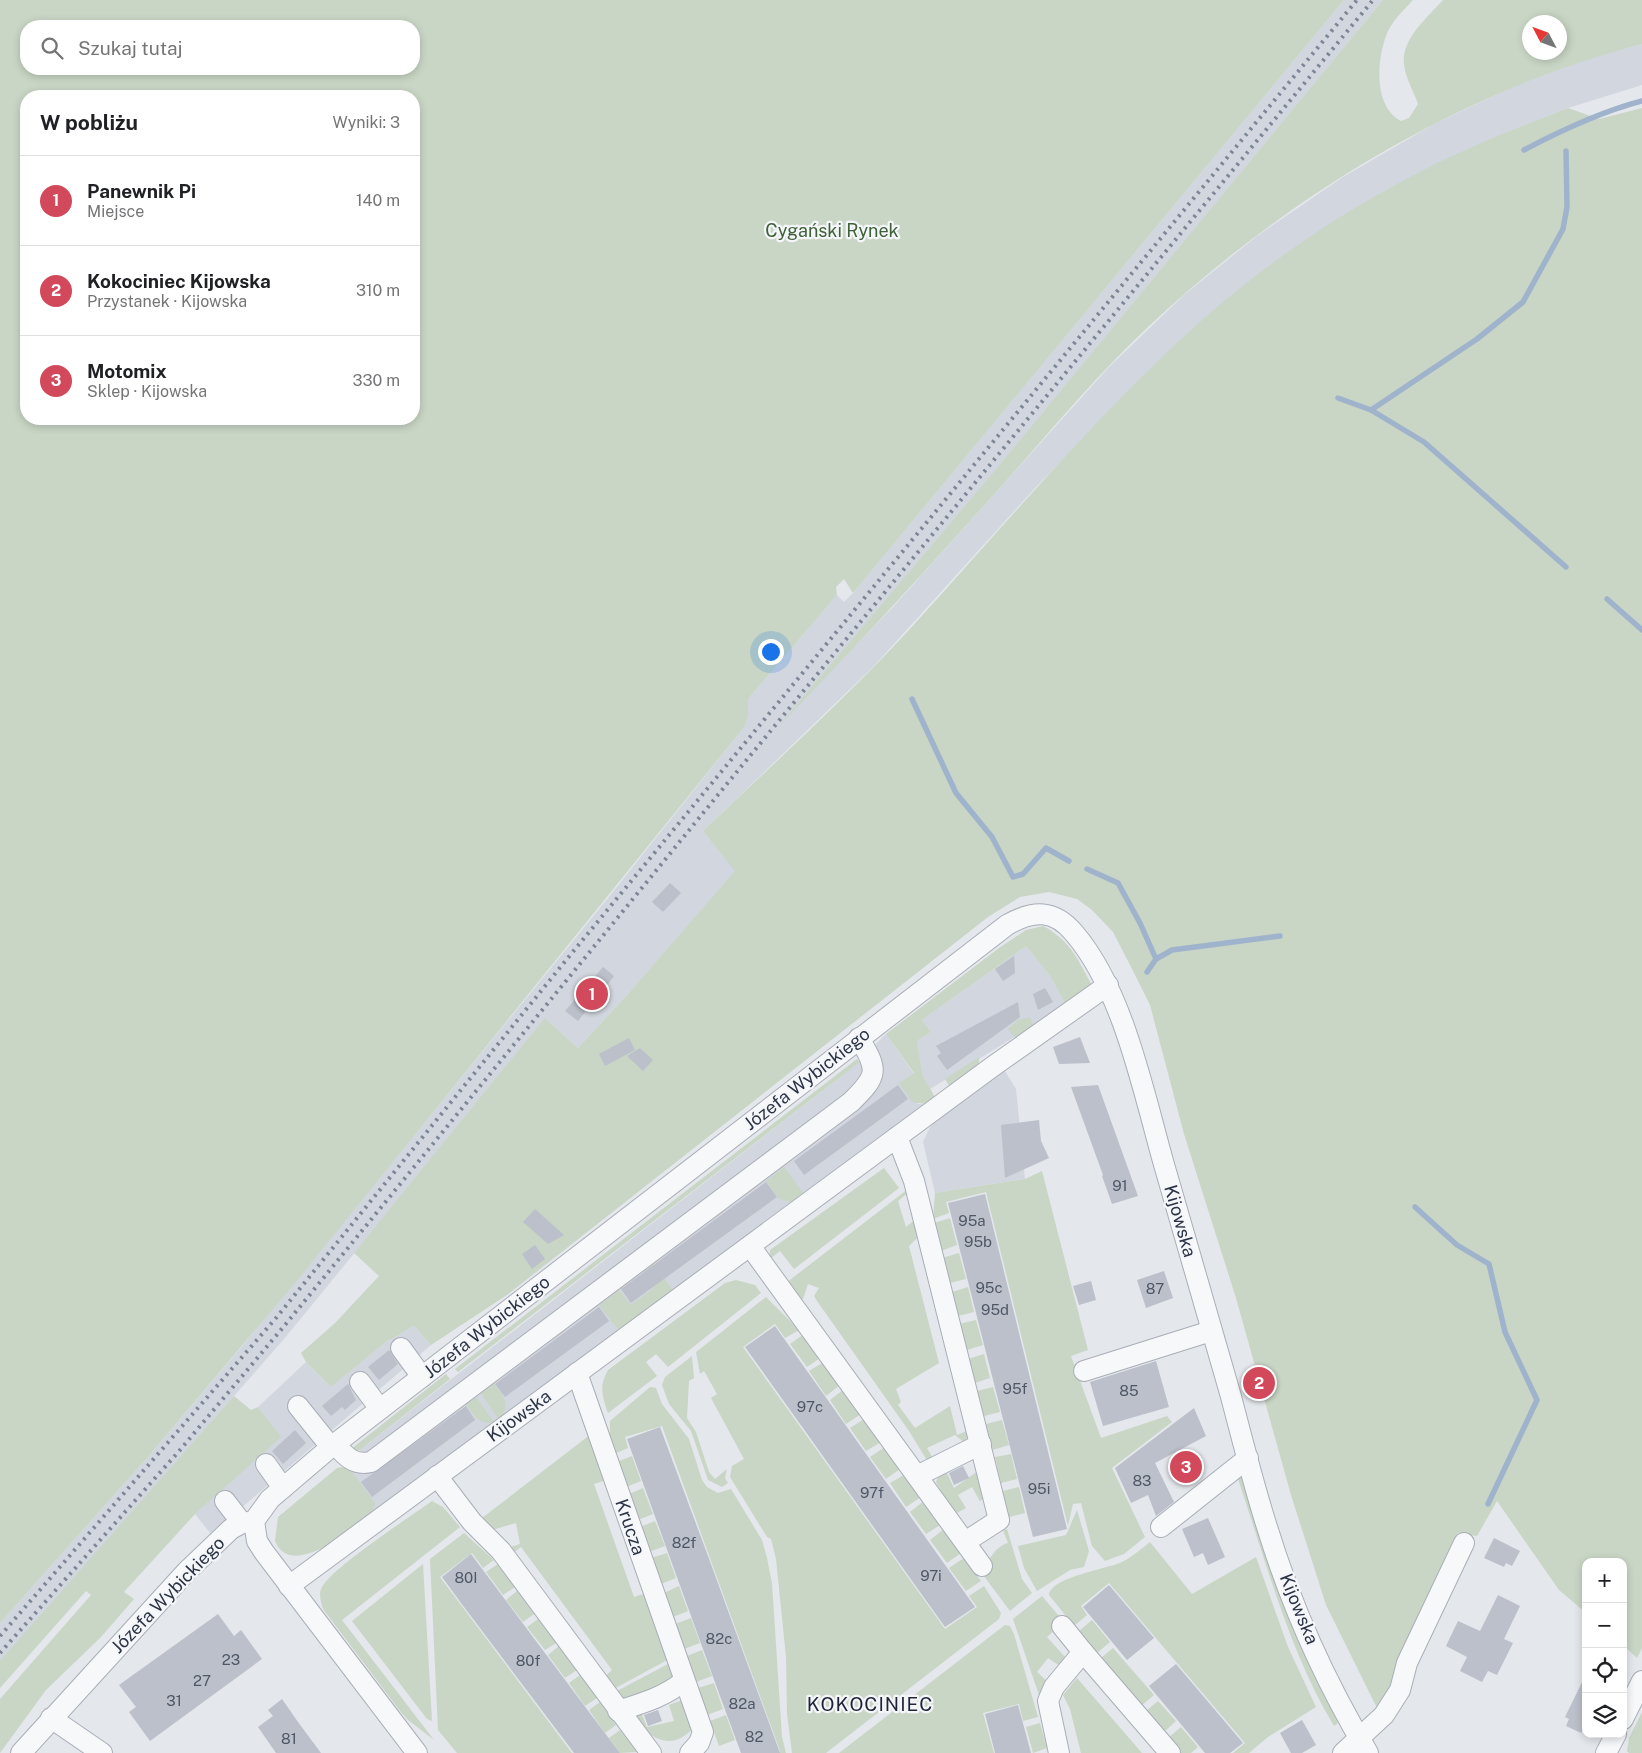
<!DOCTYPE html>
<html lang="pl">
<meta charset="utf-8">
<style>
body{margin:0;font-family:"Public Sans",sans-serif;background:#f6f6f6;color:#202124}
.controls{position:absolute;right:15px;bottom:15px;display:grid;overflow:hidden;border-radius:10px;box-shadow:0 2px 8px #0003}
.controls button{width:45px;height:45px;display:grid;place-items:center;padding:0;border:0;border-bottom:1px solid #e0e0e0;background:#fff;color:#202124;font:25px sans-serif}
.compass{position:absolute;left:1522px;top:15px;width:45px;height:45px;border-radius:50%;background:#fff;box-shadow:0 2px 8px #0003;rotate:311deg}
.you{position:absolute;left:770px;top:651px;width:18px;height:18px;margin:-12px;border:4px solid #fff;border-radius:50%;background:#1a73e8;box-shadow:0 0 0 8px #1a73e833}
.badge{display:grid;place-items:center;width:32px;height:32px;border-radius:50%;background:#d1495b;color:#fff;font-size:16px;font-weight:700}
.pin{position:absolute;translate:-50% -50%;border:2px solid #fff;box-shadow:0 1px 5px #0006}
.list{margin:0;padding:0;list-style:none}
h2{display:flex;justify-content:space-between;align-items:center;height:65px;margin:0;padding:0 20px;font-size:21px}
h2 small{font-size:16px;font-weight:400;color:#757577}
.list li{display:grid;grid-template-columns:32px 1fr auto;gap:15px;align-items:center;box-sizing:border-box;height:90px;padding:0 20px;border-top:1px solid #e0e0e0}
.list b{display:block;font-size:19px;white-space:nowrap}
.list p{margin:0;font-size:16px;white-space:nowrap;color:#757577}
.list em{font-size:16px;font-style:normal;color:#757577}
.icon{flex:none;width:28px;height:28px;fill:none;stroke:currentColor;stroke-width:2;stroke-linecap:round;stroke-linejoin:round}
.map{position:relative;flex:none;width:1642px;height:1753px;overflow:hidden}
.search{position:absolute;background:#fff;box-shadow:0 2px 8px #0003;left:20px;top:20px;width:400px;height:55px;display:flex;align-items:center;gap:12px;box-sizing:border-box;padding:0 18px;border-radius:20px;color:#757577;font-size:19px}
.panel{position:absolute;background:#fff;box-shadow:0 2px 8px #0003;left:20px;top:90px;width:400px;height:335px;border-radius:20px}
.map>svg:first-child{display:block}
.built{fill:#d2d6de}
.green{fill:#c9d6c5;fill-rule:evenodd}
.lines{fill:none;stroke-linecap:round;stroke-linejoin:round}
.stream{stroke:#9fb4cc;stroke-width:5.5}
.building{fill:#bbc0ca}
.minor-casing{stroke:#a9aeb7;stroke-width:22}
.minor{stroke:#f7f8fa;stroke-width:20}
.rail{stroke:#7d8696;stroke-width:4;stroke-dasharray:2.5 5;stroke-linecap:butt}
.labels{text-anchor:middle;stroke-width:4.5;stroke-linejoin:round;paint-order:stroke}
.number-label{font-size:15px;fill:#4f5766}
.park-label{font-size:18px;fill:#3f6138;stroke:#f4f6f9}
.street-label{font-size:18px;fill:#2b3445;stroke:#f4f6f9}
.neighbourhood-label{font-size:19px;letter-spacing:1px;fill:#1d2536;stroke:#f4f6f9}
</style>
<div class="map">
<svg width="1642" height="1753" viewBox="0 0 1642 1753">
<rect width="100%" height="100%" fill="#e4e7ec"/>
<!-- built -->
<g class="built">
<path d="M1344 0H1383L886 604 787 717 893 607 1109 367 1184 295 1257 236 1343 177 1436 123 1513 87 1557 70 1600 55 1642 44V85L1568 108 1515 129 1456 154 1388 189 1277 261 1205 318 1160 360 1035 488 874 666 703 831 736 871 628 994 578 1048 546 1019 284 1339 0 1663V1623L147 1458 243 1345 608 898 745 726 748 717V699L837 595 844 602 853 593Z"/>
<path d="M1026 946 1050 976 1066 1005 930 1089 923 1076 917 1041 931 1032 922 1020Z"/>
<path d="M886 1034 914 1074 900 1083 918 1104H925L372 1515 350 1469 360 1450 851 1069Z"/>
<path d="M1003 1068 1016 1089 1025 1179 935 1193 923 1142 930 1127 955 1102Z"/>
<path d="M414 1326 431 1345 211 1534 195 1514 280 1437 258 1407 306 1362 331 1387 386 1342Z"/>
</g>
<!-- green -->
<g class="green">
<path d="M0 0H1344L853 593 844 579 836 587 837 595 748 699V717L745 726 295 1283 147 1458 0 1623ZM26 26H414V69H26ZM414 96V419H26V96Z"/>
<path d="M1383 0H1413C1404 10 1394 19 1388 31 1377 56 1372 106 1401 121L1409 118 1418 104C1414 92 1405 77 1404 64 1401 39 1428 17 1443 0H1642V44C1460 91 1285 198 1148 327 1098 374 1053 428 1007 480 932 564 856 647 777 728L998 467ZM1530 22H1560V52H1530Z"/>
<path d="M1568 108 1599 119 1642 108V1648L1637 1658 1623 1645V1562H1586V1613L1559 1590 1497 1501 1477 1536 1458 1533 1384 1702 1377 1708 1326 1605 1291 1495 1236 1298 1184 1134 1150 1005 1131 967 1113 932 1092 910 1077 899 1049 892 1020 897 988 917 507 1295 431 1345 414 1326 386 1342 331 1387 306 1362 301 1353 335 1323 379 1276 354 1253 545 1018 578 1048 628 994 735 871 703 831C772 765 843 701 908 631 1005 525 1096 415 1203 319 1278 253 1366 196 1456 154 1493 137 1530 123 1568 108Z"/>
<path d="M1043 926C1071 941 1078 960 1093 987L1066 1005 1050 976 1026 946 922 1020 931 1032 917 1041 923 1076 935 1097 925 1104 912 1102 899 1083 914 1073 886 1034 999 948 1026 930Z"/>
<path d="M1030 1017 1034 1026 1016 1039 1008 1029 1018 1020Z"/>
<path d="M979 1057V1069L951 1089 945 1079Z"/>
<path d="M857 1059 859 1062 851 1069 458 1372 455 1369Z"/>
<path d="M784 1167 804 1194 791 1202 779 1199 766 1181Z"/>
<path d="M884 1168 899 1188 794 1269 780 1251 770 1259V1250Z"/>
<path d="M1042 1171 1088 1350 1071 1356 1101 1438 1167 1416 1172 1422 1112 1468 1145 1537 1124 1554 1105 1561 1092 1546 1081 1503 1073 1504 1068 1526 986 1192 946 1202 949 1213 933 1219 935 1193 1025 1179Z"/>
<path d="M908 1189 909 1192 898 1201 906 1227 917 1218 920 1235 909 1246 939 1363 896 1389 901 1402 898 1405 915 1428 950 1406 957 1435 969 1430 965 1443 955 1435 927 1448 934 1460 928 1462 909 1431 817 1301 814 1296 819 1288 808 1284 803 1299 796 1296 786 1283Z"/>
<path d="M950 1218 957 1245 941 1251 934 1223Z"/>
<path d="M959 1253 966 1279 950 1283 942 1258Z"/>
<path d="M653 1264 673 1290 619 1331 599 1305 619 1290 631 1305 654 1288 643 1272Z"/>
<path d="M736 1280 755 1285 761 1293 668 1367 656 1354 646 1362 657 1376 608 1413C602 1396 599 1386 608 1370L725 1283Z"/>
<path d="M968 1287 974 1312 958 1316 952 1292Z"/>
<path d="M766 1297 799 1330 785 1338 775 1324 743 1347 945 1629 977 1607 969 1596 984 1586 1001 1613 999 1619 826 1753H792L787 1714 786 1657 776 1559 771 1539 767 1537 730 1477 732 1466 744 1459 711 1398 717 1394 704 1371 700 1374 696 1352Z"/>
<path d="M976 1320 983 1345 967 1350 959 1324Z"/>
<path d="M804 1334 820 1358 807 1367 790 1344Z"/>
<path d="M984 1354 990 1378 975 1383 968 1359Z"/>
<path d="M692 1356 694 1378 689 1381 687 1418 696 1432 709 1472 715 1479 727 1469 725 1478 728 1483 722 1487 708 1480 691 1431 669 1404 662 1385 665 1377Z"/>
<path d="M824 1362 840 1385 826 1396 809 1371Z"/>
<path d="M446 1374 450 1379 360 1450 353 1452 351 1449Z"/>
<path d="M494 1383C504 1397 511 1405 499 1420L481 1393Z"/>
<path d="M650 1387 656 1388 662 1404 689 1439 702 1480 707 1487 718 1493 731 1489 762 1540 767 1558 772 1583 782 1737 786 1753H777L780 1751 662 1426 625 1437 628 1448 614 1454 610 1439V1421Z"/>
<path d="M993 1387 1000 1412 984 1416 977 1391Z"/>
<path d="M843 1390 861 1414 846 1424 830 1400Z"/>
<path d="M234 1396 251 1410 258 1407 281 1437 195 1514 124 1592 134 1599 101 1637 46 1690 0 1753V1699L91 1595 86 1591 0 1688V1661Z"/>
<path d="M476 1397 494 1422C479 1426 474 1415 466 1404Z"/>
<path d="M864 1419 881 1442 866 1451 850 1428Z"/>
<path d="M1002 1420 1009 1445 993 1450 986 1424Z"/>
<path d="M591 1434 606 1480 594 1484 634 1597 646 1593 671 1658 612 1690 603 1678 612 1670 521 1547 512 1554 507 1548 520 1544 516 1523 492 1530 482 1518Z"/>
<path d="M885 1447 900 1469 886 1479 870 1457Z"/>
<path d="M1011 1454 1017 1479 1001 1483 995 1457Z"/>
<path d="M632 1456 641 1481 626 1487 617 1462Z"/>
<path d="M341 1467 350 1469 375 1503 372 1515C353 1528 291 1581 275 1541L278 1517 337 1468Z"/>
<path d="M1245 1468 1315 1673 1338 1723 1334 1726C1289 1652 1264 1555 1236 1473Z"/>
<path d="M946 1471 954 1488 978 1471 985 1498 980 1501 972 1487 958 1495 966 1508 957 1513 952 1510 936 1482 939 1475Z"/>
<path d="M904 1475 921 1497 906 1507 890 1483Z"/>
<path d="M1019 1487 1025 1513 1009 1517 1003 1491Z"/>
<path d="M643 1488 653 1514 638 1520 629 1494Z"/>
<path d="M432 1501 443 1507 460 1527 342 1620 434 1740 408 1720 400 1711 323 1609C321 1602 318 1594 322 1587 333 1567 410 1517 432 1501Z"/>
<path d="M924 1501 940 1525 926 1534 910 1512Z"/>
<path d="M1077 1510 1089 1551 1084 1567 1070 1570 1037 1591 1024 1568 1018 1546 1066 1535Z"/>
<path d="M655 1521 665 1546 649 1552 640 1527Z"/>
<path d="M944 1529 961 1553 947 1563 930 1540Z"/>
<path d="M1007 1529 1022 1579 1032 1593 1010 1611 980 1571C991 1561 993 1547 1008 1543L1003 1530Z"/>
<path d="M464 1533 494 1560 483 1568 472 1553 440 1577 572 1753H457L438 1730 430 1559Z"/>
<path d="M1150 1542 1192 1594 1256 1557 1288 1647 1316 1707 1268 1737 1249 1753H1233L1245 1743 1109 1583 1081 1606 1087 1615 1074 1626 1049 1595C1051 1577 1107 1569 1122 1562 1132 1557 1141 1549 1150 1542Z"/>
<path d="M667 1553 676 1578 661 1584 651 1558Z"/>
<path d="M964 1558 981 1581 966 1591 949 1568Z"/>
<path d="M423 1564 432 1721 427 1719 352 1621Z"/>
<path d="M498 1564 515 1587 503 1595 486 1572Z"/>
<path d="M679 1586 688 1611 673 1617 664 1593Z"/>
<path d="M517 1591 534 1614 523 1622 506 1600Z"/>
<path d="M1042 1596 1064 1622 1047 1637 1065 1657 1060 1666 1048 1658 1037 1672 1049 1683 1040 1698 1013 1619Z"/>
<path d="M691 1618 700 1643 684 1649 675 1624Z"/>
<path d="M538 1619 556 1643 545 1650 527 1627Z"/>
<path d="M1092 1620 1110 1642 1097 1653 1079 1631Z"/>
<path d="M1005 1625 1010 1626 1014 1634 1038 1717 1023 1721 1019 1704 983 1713 994 1753H839Z"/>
<path d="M559 1646 577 1670 565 1678 548 1655Z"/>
<path d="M1113 1648 1154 1695 1141 1706 1101 1658Z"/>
<path d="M702 1650 712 1676 696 1682 687 1656Z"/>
<path d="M672 1662C680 1690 645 1694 625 1701L613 1693Z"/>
<path d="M580 1675 597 1698 585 1706 569 1683Z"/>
<path d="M1077 1678 1142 1753H1081L1070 1709 1063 1695Z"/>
<path d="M714 1683 723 1709 707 1715 698 1688Z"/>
<path d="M685 1699 693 1728C671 1753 649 1738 629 1715L641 1712 647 1727 674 1721 669 1705Z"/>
<path d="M1158 1701 1176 1721 1164 1732 1146 1711Z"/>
<path d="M600 1702 616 1725 605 1733 589 1710Z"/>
<path d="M1642 1712V1753H1629L1627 1751 1629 1738Z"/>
<path d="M726 1715 735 1740 719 1746 710 1721Z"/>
<path d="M1040 1723 1047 1748 1033 1753 1026 1727Z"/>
<path d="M1181 1727 1198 1747 1191 1753H1181L1168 1738Z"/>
<path d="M620 1730 637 1752 620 1753 609 1738Z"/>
</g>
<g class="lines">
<!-- stream -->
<g class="stream">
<path d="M1524 150C1562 130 1600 112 1642 101"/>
<path d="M1338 398 1371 410 1424 442 1566 567"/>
<path d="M1371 410 1477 339 1523 302 1563 229 1567 207 1566 151"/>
<path d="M1607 599 1642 630"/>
<path d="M912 699 956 793 992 837 1013 877 1023 874 1046 848 1069 861"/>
<path d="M1087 869 1118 883 1140 923 1156 959 1147 972"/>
<path d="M1156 959 1172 950 1280 936"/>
<path d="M1415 1207 1457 1245 1489 1264 1505 1332 1537 1400 1488 1504"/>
</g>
</g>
<!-- building -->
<g class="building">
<path d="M670 883 681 893 663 912 652 902Z"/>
<path d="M1014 956 1015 973 1003 981 995 969Z"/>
<path d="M603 967 614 976 602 992 607 996 595 1010 590 1006 578 1021 565 1011Z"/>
<path d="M1045 988 1053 1002 1038 1010 1033 994Z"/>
<path d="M1018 1002 1020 1017 947 1070 937 1056 941 1053 936 1046Z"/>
<path d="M1080 1037 1090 1063 1059 1064 1053 1047Z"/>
<path d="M629 1038 635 1050 605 1066 599 1054Z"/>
<path d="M640 1048 653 1060 643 1071 627 1056Z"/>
<path d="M898 1085 908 1099 804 1175 794 1161Z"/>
<path d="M1098 1085 1138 1196 1112 1204 1102 1176 1103 1175 1071 1087Z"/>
<path d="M1039 1120 1041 1141 1049 1158 1005 1178 1001 1125Z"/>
<path d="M766 1182 777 1197 631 1303 621 1289Z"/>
<path d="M985 1194 1067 1529 1033 1537 948 1203Z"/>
<path d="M535 1209 564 1235 548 1244 523 1222Z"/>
<path d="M535 1245 545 1259 532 1269 522 1254Z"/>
<path d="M1164 1271 1173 1298 1146 1308 1137 1280Z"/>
<path d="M1091 1281 1096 1300 1079 1305 1073 1286Z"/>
<path d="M599 1307 609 1321 505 1397 495 1384Z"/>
<path d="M775 1326 975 1607 945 1627 745 1347Z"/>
<path d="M389 1350 398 1364 379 1380 368 1367Z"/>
<path d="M1156 1361 1169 1407 1103 1426 1090 1382Z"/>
<path d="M348 1384 356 1400 345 1410 342 1407 331 1416 322 1406Z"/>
<path d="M466 1406 475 1420 372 1497 361 1482Z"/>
<path d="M1194 1408 1206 1436 1155 1463 1174 1502 1156 1516 1148 1495 1131 1503 1115 1468Z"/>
<path d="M660 1427 708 1556 780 1753H741L720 1696 627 1439Z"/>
<path d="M295 1430 306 1443 283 1464 272 1451Z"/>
<path d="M963 1466 969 1478 954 1485 949 1473Z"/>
<path d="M1208 1518 1225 1557 1208 1565 1203 1553 1194 1557 1182 1529Z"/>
<path d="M1494 1538 1520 1551 1512 1566 1506 1563 1504 1567 1484 1558Z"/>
<path d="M471 1554 586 1708 620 1753H574L461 1603 442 1577Z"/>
<path d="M1109 1585 1154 1638 1127 1660 1083 1607Z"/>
<path d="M1498 1595 1520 1606 1504 1639 1513 1643 1497 1675 1488 1671 1482 1682 1460 1671 1467 1657 1446 1646 1458 1621 1480 1631Z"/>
<path d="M218 1614 234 1636 241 1630 262 1659 150 1741 129 1712 136 1707 119 1685Z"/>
<path d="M1176 1664 1243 1743 1230 1753H1205L1149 1686Z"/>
<path d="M1586 1674V1725L1581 1733 1566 1726 1569 1719 1565 1717Z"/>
<path d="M282 1699 298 1722 321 1753H276L258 1727 273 1716 268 1710Z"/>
<path d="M1018 1705 1031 1753H995L985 1714Z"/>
<path d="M658 1710 662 1721 648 1726 644 1715Z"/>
<path d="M1302 1720 1316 1745 1302 1753H1291L1280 1733Z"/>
</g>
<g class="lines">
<!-- minor casing -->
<g class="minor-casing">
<g id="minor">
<path d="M897 1137 914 1181 999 1520 965 1542"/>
<path d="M750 1246 982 1566"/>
<path d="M401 1348 422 1377"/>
<path d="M1084 1371 1211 1331"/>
<path d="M577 1373 703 1732 699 1743 690 1753"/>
<path d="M360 1382 380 1409"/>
<path d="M298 1406 331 1447"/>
<path d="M335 1444C345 1456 354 1466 371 1462L851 1102C879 1075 878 1070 859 1038"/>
<path d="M266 1464 283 1488"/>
<path d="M437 1476 472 1522 501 1551 651 1753"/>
<path d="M917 1476 981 1444"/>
<path d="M225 1501 242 1523"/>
<path d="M254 1521 257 1541 264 1552 417 1753"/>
<path d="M1161 1527 1248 1458"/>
<path d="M289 1586 992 1067 1108 985"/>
<path d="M1062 1626 1083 1652"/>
<path d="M618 1711C643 1703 664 1697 684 1681"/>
<path d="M51 1718 102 1753"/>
<path d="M1623 1719 1642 1681"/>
<path d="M21 1753 187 1571 231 1529 242 1523 254 1521 270 1499 331 1447 1007 925C1033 910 1054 909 1074 933 1124 991 1144 1095 1165 1168 1187 1243 1209 1318 1230 1393 1242 1438 1253 1483 1267 1527 1291 1605 1326 1683 1368 1753"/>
<path d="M1059 1753 1048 1701 1054 1687 1083 1652 1170 1753"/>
<path d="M1343 1753 1384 1715 1400 1690 1407 1663 1464 1543"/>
<path d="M1606 1753 1616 1734"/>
</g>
</g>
<!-- minor -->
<use href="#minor" class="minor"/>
<!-- rail -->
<g class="rail">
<path d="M0 1636 276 1318 567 959 1357 0"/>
<path d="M0 1653 180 1450 285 1325 726 785 1373 0"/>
</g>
</g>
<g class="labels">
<!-- number labels -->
<g class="number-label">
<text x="1120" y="1191">91</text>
<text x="972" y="1226">95a</text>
<text x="978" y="1247">95b</text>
<text x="989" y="1293">95c</text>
<text x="1155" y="1294">87</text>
<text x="995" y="1315">95d</text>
<text x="1015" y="1394">95f</text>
<text x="1129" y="1396">85</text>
<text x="810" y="1412">97c</text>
<text x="1142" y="1486">83</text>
<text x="1039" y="1494">95i</text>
<text x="872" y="1498">97f</text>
<text x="684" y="1548">82f</text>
<text x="931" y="1581">97i</text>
<text x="466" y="1583">80I</text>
<text x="719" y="1644">82c</text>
<text x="231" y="1665">23</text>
<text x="528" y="1666">80f</text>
<text x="202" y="1686">27</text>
<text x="174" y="1706">31</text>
<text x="742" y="1709">82a</text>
<text x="754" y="1742">82</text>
<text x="289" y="1744">81</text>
</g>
<!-- park labels -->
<g class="park-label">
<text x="832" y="237">Cygański Rynek</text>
</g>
<!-- street labels -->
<g class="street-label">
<text transform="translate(807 1079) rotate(-38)" y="6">Józefa Wybickiego</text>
<text transform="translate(1180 1221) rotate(74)" y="6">Kijowska</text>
<text transform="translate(487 1327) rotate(-38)" y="6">Józefa Wybickiego</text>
<text transform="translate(519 1416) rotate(-36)" y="6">Kijowska</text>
<text transform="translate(630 1527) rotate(71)" y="6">Krucza</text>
<text transform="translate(168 1595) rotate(-46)" y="6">Józefa Wybickiego</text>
<text transform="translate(1299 1609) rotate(68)" y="6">Kijowska</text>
</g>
<!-- neighbourhood labels -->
<g class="neighbourhood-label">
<text x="870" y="1711">KOKOCINIEC</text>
</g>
</g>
</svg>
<div class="controls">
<button>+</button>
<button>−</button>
<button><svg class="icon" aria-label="locate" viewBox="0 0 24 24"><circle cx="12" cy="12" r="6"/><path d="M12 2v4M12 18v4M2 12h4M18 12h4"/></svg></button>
<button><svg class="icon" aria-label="layers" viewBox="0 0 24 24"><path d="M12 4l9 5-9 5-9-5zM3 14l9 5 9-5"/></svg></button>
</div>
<svg class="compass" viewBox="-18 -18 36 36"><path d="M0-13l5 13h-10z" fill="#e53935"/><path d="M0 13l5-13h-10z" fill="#757577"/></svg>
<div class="you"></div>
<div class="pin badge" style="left:592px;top:994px">1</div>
<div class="pin badge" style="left:1259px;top:1383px">2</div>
<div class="pin badge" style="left:1186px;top:1467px">3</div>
<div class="search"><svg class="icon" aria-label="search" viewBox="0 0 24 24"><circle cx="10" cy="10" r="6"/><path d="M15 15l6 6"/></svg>Szukaj tutaj</div>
<section class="panel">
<h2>W pobliżu<small>Wyniki: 3</small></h2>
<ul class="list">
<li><span class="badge">1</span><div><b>Panewnik Pi</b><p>Miejsce</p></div><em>140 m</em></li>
<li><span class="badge">2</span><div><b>Kokociniec Kijowska</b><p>Przystanek · Kijowska</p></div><em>310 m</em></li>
<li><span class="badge">3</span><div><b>Motomix</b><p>Sklep · Kijowska</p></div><em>330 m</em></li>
</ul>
</section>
</div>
